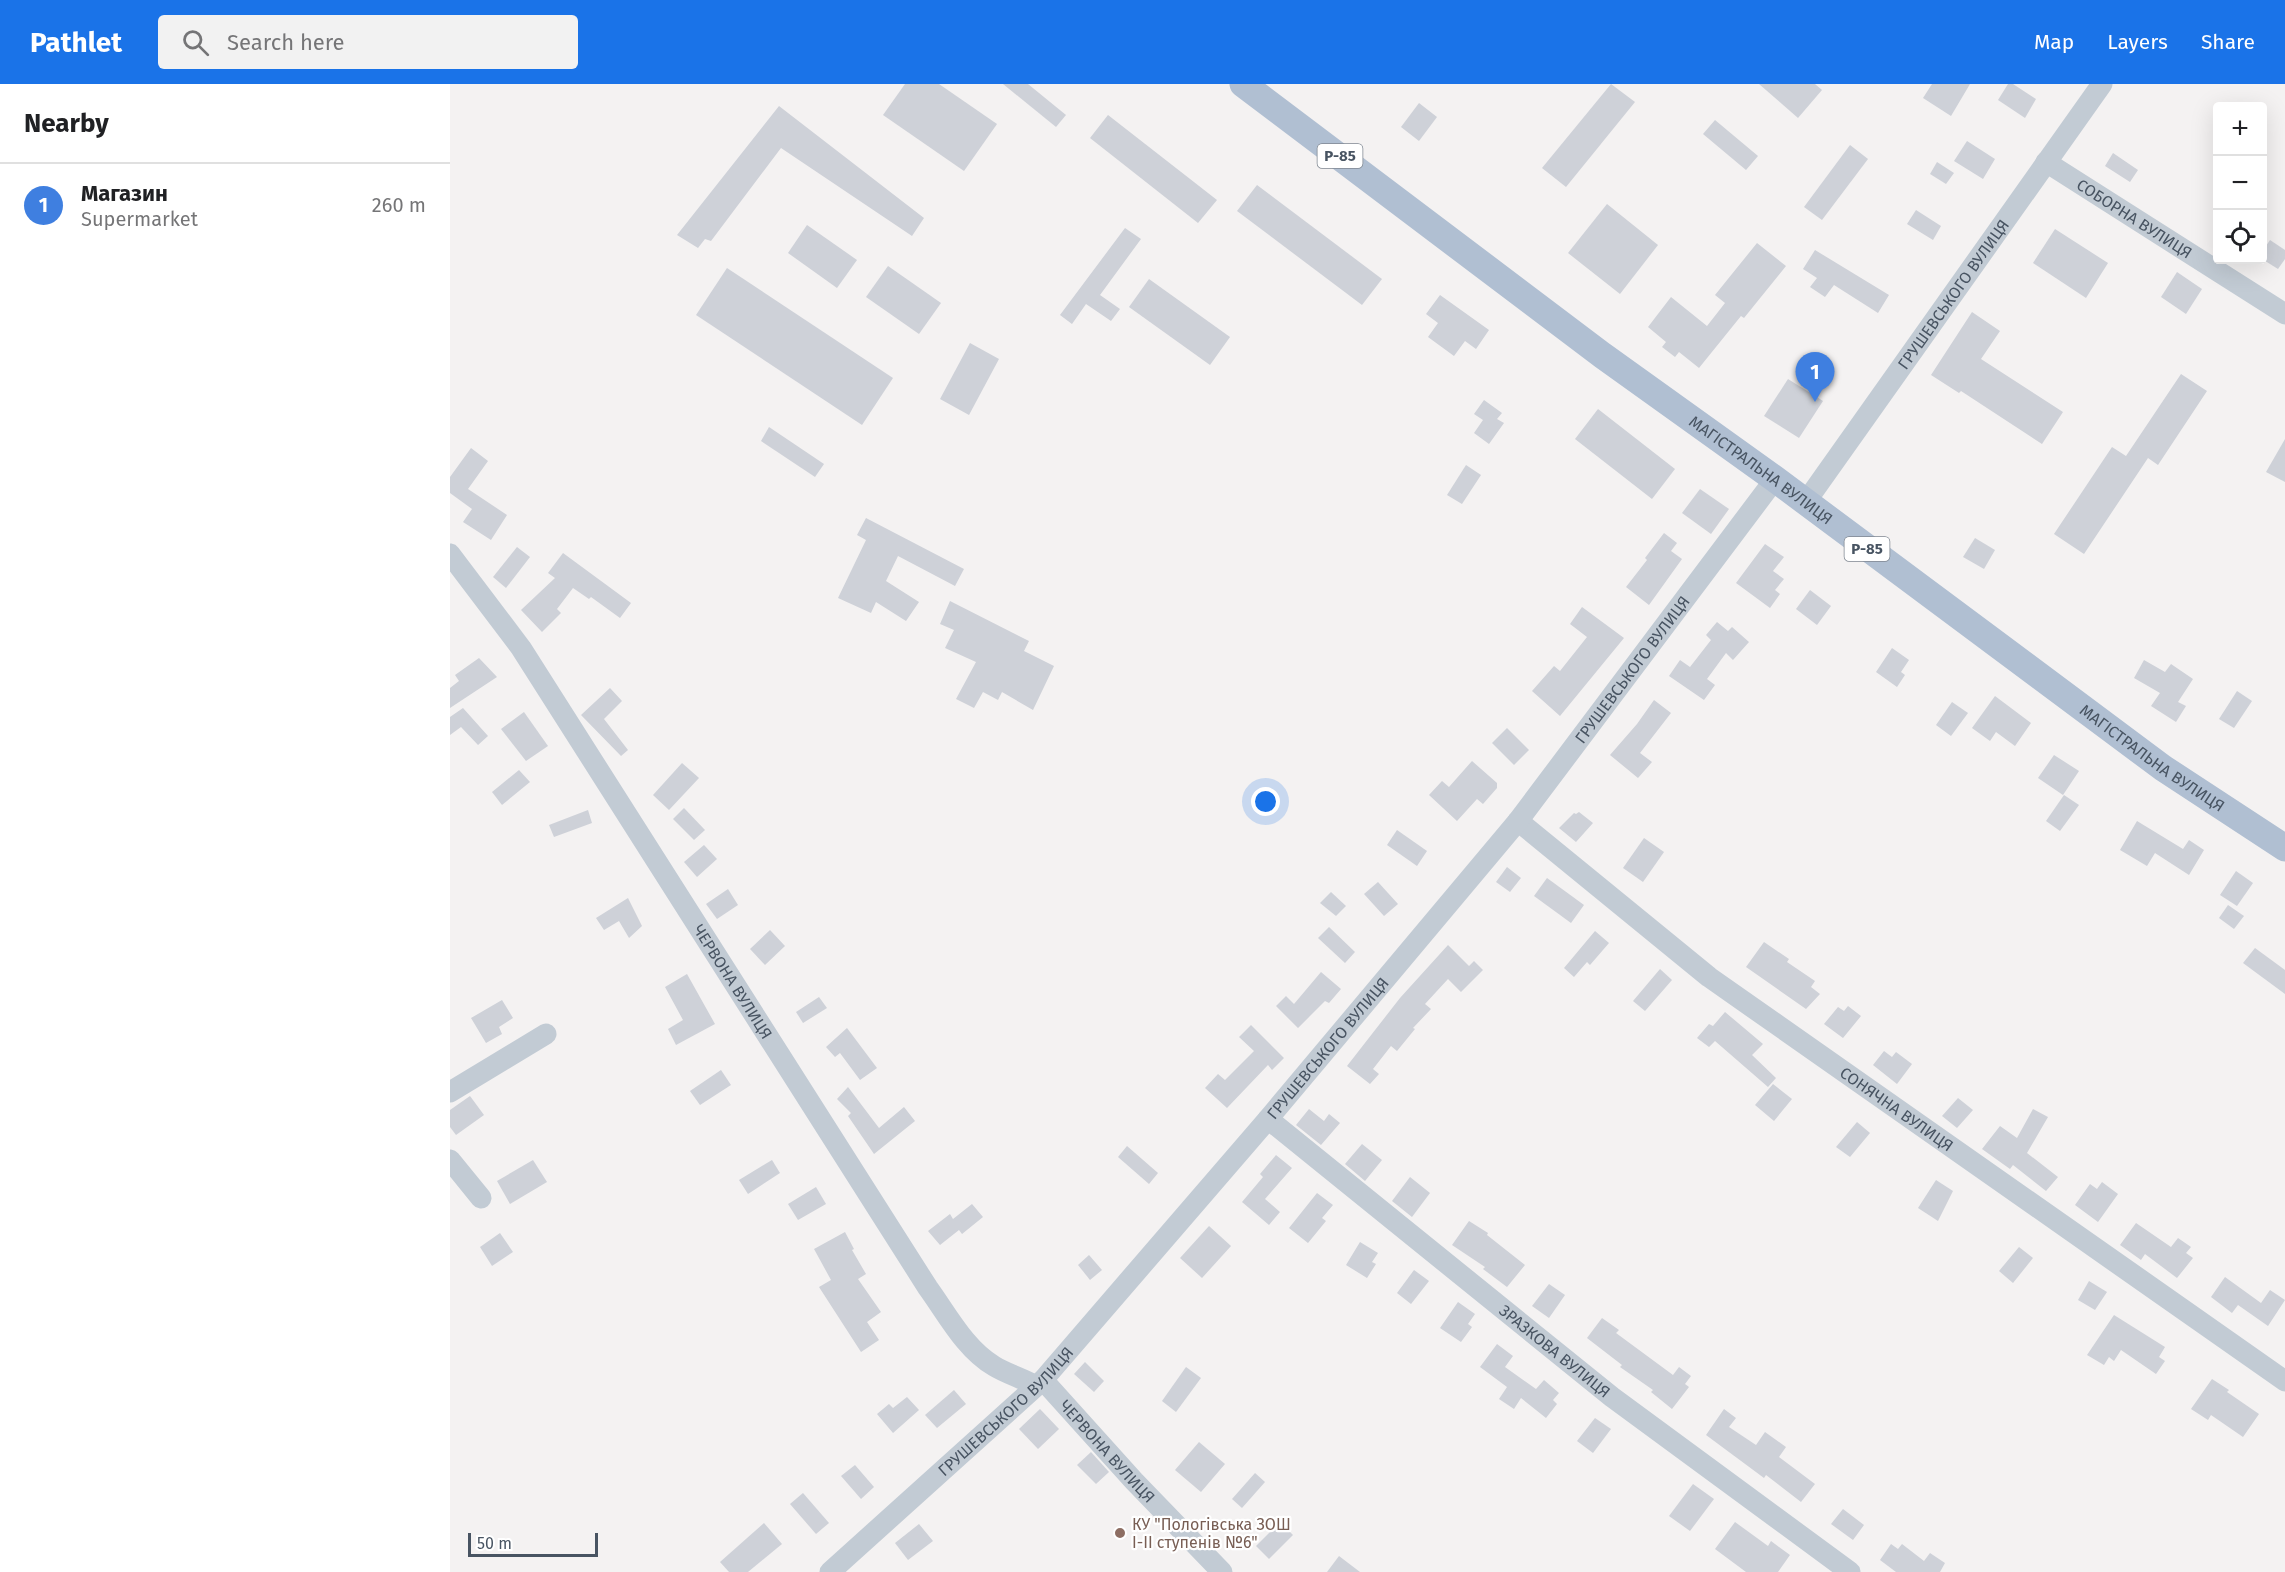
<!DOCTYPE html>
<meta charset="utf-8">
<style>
body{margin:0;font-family:"Fira Sans",sans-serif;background:#f2f2f2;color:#202124}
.controls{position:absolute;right:18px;top:18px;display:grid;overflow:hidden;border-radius:6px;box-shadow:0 6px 24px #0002}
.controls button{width:54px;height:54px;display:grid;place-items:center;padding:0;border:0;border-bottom:2px solid #e0e0e0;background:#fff;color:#202124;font:30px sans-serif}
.scale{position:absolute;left:18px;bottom:15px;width:130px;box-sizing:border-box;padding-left:6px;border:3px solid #485462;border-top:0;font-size:16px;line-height:21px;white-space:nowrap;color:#485462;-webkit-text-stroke:4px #fff;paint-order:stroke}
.you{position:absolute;left:816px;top:718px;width:21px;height:21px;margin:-15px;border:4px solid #fff;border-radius:50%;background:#1a73e8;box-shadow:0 0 0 9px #1a73e833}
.badge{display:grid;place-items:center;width:39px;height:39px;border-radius:50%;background:#1a73e8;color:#fff;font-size:20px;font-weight:700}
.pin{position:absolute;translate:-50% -50px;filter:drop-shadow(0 2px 3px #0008)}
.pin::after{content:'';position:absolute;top:32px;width:21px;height:18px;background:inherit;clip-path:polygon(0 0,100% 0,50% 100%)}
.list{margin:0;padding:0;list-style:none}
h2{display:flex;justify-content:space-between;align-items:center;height:78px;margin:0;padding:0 24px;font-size:26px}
h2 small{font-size:20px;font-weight:400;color:#757577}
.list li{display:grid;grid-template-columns:39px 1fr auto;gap:18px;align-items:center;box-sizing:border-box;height:84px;padding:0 24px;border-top:2px solid #e0e0e0}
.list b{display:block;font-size:22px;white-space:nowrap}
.list p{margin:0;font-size:20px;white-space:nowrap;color:#757577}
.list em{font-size:20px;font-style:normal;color:#757577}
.icon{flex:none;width:33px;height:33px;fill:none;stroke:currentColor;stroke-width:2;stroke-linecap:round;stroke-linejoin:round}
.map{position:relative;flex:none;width:1835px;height:1488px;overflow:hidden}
header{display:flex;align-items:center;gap:36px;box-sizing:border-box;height:84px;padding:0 30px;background:#1a73e8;color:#fff}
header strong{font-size:28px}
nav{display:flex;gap:33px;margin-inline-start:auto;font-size:21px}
.search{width:420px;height:54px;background:#f2f2f2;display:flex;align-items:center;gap:15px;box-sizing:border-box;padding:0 21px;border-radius:6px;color:#757577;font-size:22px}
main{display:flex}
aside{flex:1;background:#fff}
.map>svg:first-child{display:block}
.building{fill:#ced1d8}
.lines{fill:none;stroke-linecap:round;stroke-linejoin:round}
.minor{stroke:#c2cbd4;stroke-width:21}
.major{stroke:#b0bfd2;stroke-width:27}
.education-dot{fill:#8d6e63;stroke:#fff;stroke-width:2}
.labels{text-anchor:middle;stroke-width:4.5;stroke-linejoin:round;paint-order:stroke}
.shield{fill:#fff;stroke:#7f8791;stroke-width:1.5}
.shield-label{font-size:15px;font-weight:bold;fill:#485462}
.street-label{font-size:16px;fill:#485462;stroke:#fff}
.education-label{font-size:16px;fill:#785e54;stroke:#fff;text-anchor:start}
</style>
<header>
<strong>Pathlet</strong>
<div class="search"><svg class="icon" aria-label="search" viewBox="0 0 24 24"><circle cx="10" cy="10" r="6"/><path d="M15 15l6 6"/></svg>Search here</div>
<nav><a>Map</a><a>Layers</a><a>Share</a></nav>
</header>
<main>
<aside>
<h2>Nearby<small></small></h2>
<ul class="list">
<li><span class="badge" style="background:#3f7fe0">1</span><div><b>Магазин</b><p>Supermarket</p></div><em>260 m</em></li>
</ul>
</aside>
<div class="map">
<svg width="1835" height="1488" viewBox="0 0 1835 1488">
<rect width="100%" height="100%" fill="#f4f2f2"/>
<!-- building -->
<g class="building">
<path d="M455 0H489L547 40 514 87 433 31Z"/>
<path d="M553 0H578L616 31 606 43Z"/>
<path d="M1161 0 1185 18 1116 103 1092 84Z"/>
<path d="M1309 0H1365L1372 6 1348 34Z"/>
<path d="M1482 0H1520L1501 32 1473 14Z"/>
<path d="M1558 0H1563L1586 15 1575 34 1548 16Z"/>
<path d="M969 19 987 33 969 57 951 43Z"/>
<path d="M329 22 474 134 462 152 331 64 261 157 255 155 248 164 227 151Z"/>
<path d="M658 31 767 116 748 139 640 54Z"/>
<path d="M1265 36 1308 72 1296 86 1253 50Z"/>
<path d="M1517 57 1545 75 1533 95 1504 77Z"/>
<path d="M1400 61 1418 75 1372 136 1354 123Z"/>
<path d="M1663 69 1688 86 1680 98 1655 82Z"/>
<path d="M1487 78 1504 89 1496 100 1480 90Z"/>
<path d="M807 101 932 195 912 221 787 127Z"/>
<path d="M1157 120 1208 161 1170 210 1118 169Z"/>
<path d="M1466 126 1491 142 1483 156 1457 140Z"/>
<path d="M357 141 407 176 387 204 338 169Z"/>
<path d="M675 144 691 155 650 211 670 225 661 237 636 220 622 240 610 231Z"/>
<path d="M1605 145 1658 179 1636 214 1583 179Z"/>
<path d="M1820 156 1835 166V175L1828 185 1812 175V168Z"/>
<path d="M1307 159 1336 182 1294 234 1291 232 1249 284 1229 268 1225 273 1212 263 1216 258 1198 243 1221 213 1257 242 1275 219 1265 211Z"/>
<path d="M1365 166 1439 211 1428 229 1384 201 1375 213 1360 203 1367 194 1353 185Z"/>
<path d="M438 182 491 219 469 250 416 213Z"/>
<path d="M277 184 443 294 412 341 246 231Z"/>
<path d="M1727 188 1752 205 1736 230 1711 213Z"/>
<path d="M699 195 780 253 760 281 679 223Z"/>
<path d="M990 211 1039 246 1026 265 1015 257 1004 272 978 253 988 239 976 230Z"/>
<path d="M1522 228 1550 247 1531 275 1613 328 1592 360 1511 307 1509 309 1481 291Z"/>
<path d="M520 259 549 275 519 331 490 315Z"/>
<path d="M1731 290 1757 307 1708 381 1698 374 1634 470 1604 450 1662 363 1676 372Z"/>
<path d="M1338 295 1373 317 1349 354 1314 332Z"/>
<path d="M1034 316 1052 329 1047 335 1054 339 1039 360 1024 349 1033 336 1024 330Z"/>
<path d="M1148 325 1225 385 1202 415 1125 355Z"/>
<path d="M319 343 374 380 365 393 311 357Z"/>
<path d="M1835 355V398L1816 388Z"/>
<path d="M21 364 38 377 18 405 57 431 41 456 13 438 22 425 0 409V393Z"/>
<path d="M1016 381 1031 391 1012 420 997 411Z"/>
<path d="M1250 405 1279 425 1261 450 1232 429Z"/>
<path d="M416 434 514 485 505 502 448 472 436 497 469 518 456 537 426 518 421 529 388 514 416 456 407 451Z"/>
<path d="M1214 449 1227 459 1221 467 1232 475 1199 521 1176 503 1197 476 1195 474Z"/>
<path d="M1525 454 1545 466 1534 485 1513 473Z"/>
<path d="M1315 460 1334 473 1323 487 1334 495 1325 506 1330 510 1320 524 1286 499Z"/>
<path d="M67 463 80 473 56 504 43 493Z"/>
<path d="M113 469 181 519 170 534 141 513 139 515 123 504 107 525 111 529 92 548 71 526 105 494 98 489Z"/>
<path d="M1360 506 1381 522 1367 541 1346 525Z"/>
<path d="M500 517 579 557 574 567 604 582 583 626 552 608 548 616 533 608 524 624 506 615 526 578 495 564 504 546 490 540Z"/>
<path d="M1132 523 1174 554 1110 632 1082 607 1104 582 1110 587 1137 553 1120 540Z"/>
<path d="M1267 538 1278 547 1282 543 1299 558 1283 576 1276 569 1257 595 1265 601 1254 616 1219 592 1230 576 1240 583 1261 556 1256 551Z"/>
<path d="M1442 564 1459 576 1451 588 1455 591 1447 603 1426 588Z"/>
<path d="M29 574 47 593 0 624V604L9 597 5 591Z"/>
<path d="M1694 576 1715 588 1721 580 1743 595 1728 618 1736 622 1726 638 1701 622 1710 609 1684 594Z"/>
<path d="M160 604 172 617 154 635 178 666 171 672 131 631Z"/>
<path d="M1787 607 1802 617 1784 644 1769 635Z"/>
<path d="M1545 612 1581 639 1565 662 1546 648 1540 657 1522 644Z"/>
<path d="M1204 616 1221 629 1190 669 1202 678 1188 694 1160 671 1187 640Z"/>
<path d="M1502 618 1518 629 1501 652 1486 641Z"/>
<path d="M13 624 38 652 28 661 11 643 0 651V633Z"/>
<path d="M74 628 98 662 76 677 51 645Z"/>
<path d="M1057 644 1079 666 1064 681 1042 659Z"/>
<path d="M1604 671 1629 687 1613 711 1588 694Z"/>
<path d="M1022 677 1047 699V704L1033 720 1027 715 1007 737 979 711 992 697 999 703Z"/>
<path d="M232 679 249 694 219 726 203 711Z"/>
<path d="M69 686 80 698 52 721 42 708Z"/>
<path d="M1614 711 1629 721 1610 747 1596 737Z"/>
<path d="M234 724 255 746 244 756 223 735Z"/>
<path d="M138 726 142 739 104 753 99 741Z"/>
<path d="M1129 728 1143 739 1126 758 1109 744 1124 729 1126 730Z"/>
<path d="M1687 737 1733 765 1739 756 1754 766 1739 791 1705 769 1697 782 1670 766Z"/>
<path d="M947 746 977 767 967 782 937 761Z"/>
<path d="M1194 754 1214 768 1193 798 1173 784Z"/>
<path d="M254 761 267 775 247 793 234 778Z"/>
<path d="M1057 783 1071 794 1060 808 1046 798Z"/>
<path d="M1786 787 1803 799 1787 822 1770 811Z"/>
<path d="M1097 794 1134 821 1121 839 1084 812Z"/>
<path d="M928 798 948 820 934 832 914 810Z"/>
<path d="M278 805 288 821 267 835 256 820Z"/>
<path d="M881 808 896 822 886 832 870 819Z"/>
<path d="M178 814 192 842 179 854 169 837 154 846 146 834Z"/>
<path d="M1778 821 1794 832 1784 845 1769 834Z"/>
<path d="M879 843 905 868 895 879 868 854Z"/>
<path d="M320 846 335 862 315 881 300 865Z"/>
<path d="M1145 847 1159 859 1140 881 1137 878 1124 893 1114 884Z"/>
<path d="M1314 858 1339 875 1337 878 1365 897 1361 903 1370 910 1356 925 1296 883Z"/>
<path d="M998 861 1019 882 1024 877 1033 886 1011 908 998 895 975 920 981 925 963 944 965 945 947 967 941 962 923 985 929 990 920 1000 897 982 950 914Z"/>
<path d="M1805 864 1835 886V910L1793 879Z"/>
<path d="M1210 885 1222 896 1195 927 1183 917Z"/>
<path d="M871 888 891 905 879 919 875 917 848 944 826 922 836 912 844 920Z"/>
<path d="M237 890 265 940 226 961 218 945 233 936 215 903Z"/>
<path d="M369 913 377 924 353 939 346 928Z"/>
<path d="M52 916 63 934 49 943 52 950 36 959 21 934Z"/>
<path d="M1398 922 1411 932 1393 954 1374 940 1388 923 1394 927Z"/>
<path d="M1275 928 1313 960 1302 971 1326 994 1318 1003 1265 957 1259 963 1247 954 1259 940 1263 942Z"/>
<path d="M801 941 834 974 822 986 818 981 777 1024 755 1004 768 990 775 996 804 967 789 953Z"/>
<path d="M397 944 427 984 410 996 390 969 385 973 376 963Z"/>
<path d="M1434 967 1442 973 1446 968 1462 980 1447 1000 1423 981Z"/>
<path d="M271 986 281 1001 250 1021 240 1007Z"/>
<path d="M1323 1000 1342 1015 1324 1037 1305 1021Z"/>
<path d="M398 1003 429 1044 454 1023 465 1037 424 1070 398 1032 401 1029 387 1015Z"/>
<path d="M20 1012 34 1031 6 1051 0 1043V1026Z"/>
<path d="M1508 1014 1523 1026 1507 1044 1492 1032Z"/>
<path d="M859 1025 874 1037 879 1030 890 1039 871 1061 846 1041Z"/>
<path d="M1583 1025 1598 1033 1577 1069 1608 1093 1596 1107 1563 1081 1560 1085 1532 1065 1550 1042 1567 1054Z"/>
<path d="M1407 1038 1420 1049 1400 1073 1386 1063Z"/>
<path d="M912 1060 932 1076 915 1097 895 1080Z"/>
<path d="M677 1062 708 1089 699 1100 668 1073Z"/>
<path d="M826 1071 842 1084 815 1115 830 1128 819 1141 792 1118 813 1093 810 1090Z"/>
<path d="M83 1076 97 1098 60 1120 47 1097Z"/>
<path d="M322 1076 330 1089 298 1110 289 1096Z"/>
<path d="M960 1093 980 1109 962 1133 942 1117Z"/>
<path d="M1486 1096 1503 1107 1488 1137 1468 1124Z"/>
<path d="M1652 1098 1668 1110 1648 1138 1625 1121 1640 1100 1647 1105Z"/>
<path d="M366 1103 376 1120 348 1136 338 1120Z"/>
<path d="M867 1109 883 1121 872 1134 876 1137 858 1159 839 1144Z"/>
<path d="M522 1120 533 1133 512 1150 509 1146 490 1161 478 1147 500 1130 503 1135Z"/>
<path d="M1019 1137 1038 1149 1037 1151 1075 1181 1057 1203 1033 1185 1035 1183 1002 1161Z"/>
<path d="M1686 1139 1721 1163 1728 1154 1741 1163 1736 1169 1743 1174 1727 1194 1695 1170 1691 1176 1670 1161Z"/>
<path d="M759 1142 781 1162 752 1194 730 1174Z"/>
<path d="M395 1148 404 1165 402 1166 416 1190 408 1195 431 1228 417 1238 429 1256 411 1268 369 1203 381 1196 364 1165Z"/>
<path d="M50 1149 63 1168 42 1182 30 1163Z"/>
<path d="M910 1158 928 1169 922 1178 926 1180 917 1194 896 1181Z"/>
<path d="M1569 1163 1583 1174 1563 1199 1549 1187Z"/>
<path d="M639 1171 652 1186 640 1196 628 1181Z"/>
<path d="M964 1186 979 1197 961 1220 947 1209Z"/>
<path d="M1775 1193 1811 1219 1820 1206 1835 1216 1818 1242 1788 1221 1782 1229 1761 1213Z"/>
<path d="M1639 1197 1657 1208 1645 1226 1628 1216Z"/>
<path d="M1099 1200 1115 1211 1099 1234 1082 1222Z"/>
<path d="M1008 1218 1025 1230 1018 1240 1022 1243 1011 1258 990 1244Z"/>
<path d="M1664 1231 1715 1263 1709 1273 1715 1277 1706 1290 1671 1266 1664 1277 1659 1273 1654 1281 1637 1271Z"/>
<path d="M1152 1234 1169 1246 1166 1249 1223 1291 1229 1283 1241 1292 1235 1300 1239 1303 1222 1325 1201 1308 1203 1306 1170 1283 1172 1281 1137 1254Z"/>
<path d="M1047 1260 1063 1272 1055 1283 1086 1305 1094 1296 1109 1309 1103 1316 1107 1320 1096 1334 1071 1314 1064 1325 1049 1315 1057 1303 1030 1283Z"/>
<path d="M635 1278 654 1297 644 1308 624 1290Z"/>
<path d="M736 1283 751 1294 726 1328 712 1317Z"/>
<path d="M1762 1295 1779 1306 1777 1308 1809 1330 1793 1353 1761 1331 1758 1336 1741 1325Z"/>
<path d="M504 1306 516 1320 487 1344 475 1331Z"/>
<path d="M457 1313 469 1326 443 1349 427 1330 439 1320 443 1324Z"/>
<path d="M590 1325 609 1345 588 1365 569 1345Z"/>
<path d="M1274 1325 1286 1334 1279 1343 1306 1361 1315 1348 1336 1363 1329 1373 1365 1400 1351 1418 1316 1391 1314 1394 1256 1351Z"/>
<path d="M1145 1334 1161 1345 1143 1369 1127 1357Z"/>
<path d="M749 1358 775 1380 751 1408 725 1386Z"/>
<path d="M641 1368 659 1388 646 1400 627 1381Z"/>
<path d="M405 1381 424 1403 411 1415 391 1392Z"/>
<path d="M805 1389 815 1398 792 1424 782 1415Z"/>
<path d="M1243 1400 1264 1415 1240 1447 1219 1432Z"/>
<path d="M353 1409 379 1439 366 1450 340 1420Z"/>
<path d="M1393 1425 1414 1441 1403 1456 1381 1440Z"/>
<path d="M830 1438 843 1451 819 1475 806 1462Z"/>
<path d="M1285 1438 1318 1462 1321 1457 1340 1471 1328 1488H1296L1265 1465Z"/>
<path d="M314 1439 332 1460 298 1488H279L270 1478Z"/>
<path d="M469 1440 483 1457 458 1476 445 1459Z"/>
<path d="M1441 1460 1448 1465 1452 1460 1474 1477 1480 1469 1495 1479 1490 1488H1446L1430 1476Z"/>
<path d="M889 1472 910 1488H877Z"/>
</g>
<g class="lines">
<!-- minor -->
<g class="minor">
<path id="s1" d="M1596 78 1835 230"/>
<path id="s2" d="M1355 419 1652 0"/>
<path id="s3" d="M0 470 71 564 478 1204C497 1230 515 1265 544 1282 557 1290 572 1294 586 1302"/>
<path id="s4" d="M1068 737 1259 893 1835 1297"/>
<path d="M0 1008 96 950"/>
<path id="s5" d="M818 1035 1162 1313 1400 1488"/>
<path d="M0 1076 31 1114"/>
<path id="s6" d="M593 1296 684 1397 772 1488"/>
<path id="s7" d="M380 1488 593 1296 818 1035 1068 737 1325 395"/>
</g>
<!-- major -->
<path class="major" id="s8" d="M793 0 1152 271 1325 395 1713 684 1835 764"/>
</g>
<!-- markers -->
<circle class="education-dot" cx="670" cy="1449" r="6"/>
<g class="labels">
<!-- shield labels -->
<g class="shield">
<rect x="867.5" y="60" width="45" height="24" rx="4.5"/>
<rect x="1394.5" y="453" width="45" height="24" rx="4.5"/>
</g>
<g class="shield-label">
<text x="890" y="77">Р-85</text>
<text x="1417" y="470">Р-85</text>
</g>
<!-- street labels -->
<g class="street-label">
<text dy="6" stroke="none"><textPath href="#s1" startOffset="105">СОБОРНА ВУЛИЦЯ</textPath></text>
<text dy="6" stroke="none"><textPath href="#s2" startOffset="256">ГРУШЕВСЬКОГО ВУЛИЦЯ</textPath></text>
<text dy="6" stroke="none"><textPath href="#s8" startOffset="646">МАГІСТРАЛЬНА ВУЛИЦЯ</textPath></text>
<text dy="6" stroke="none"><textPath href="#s7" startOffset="1210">ГРУШЕВСЬКОГО ВУЛИЦЯ</textPath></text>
<text dy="6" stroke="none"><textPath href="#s8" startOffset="1132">МАГІСТРАЛЬНА ВУЛИЦЯ</textPath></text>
<text dy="6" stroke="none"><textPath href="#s3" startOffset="513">ЧЕРВОНА ВУЛИЦЯ</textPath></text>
<text dy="6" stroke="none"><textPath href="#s7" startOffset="724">ГРУШЕВСЬКОГО ВУЛИЦЯ</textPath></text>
<text dy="6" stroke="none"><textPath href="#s4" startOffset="476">СОНЯЧНА ВУЛИЦЯ</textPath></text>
<text dy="6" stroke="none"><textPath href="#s5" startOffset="369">ЗРАЗКОВА ВУЛИЦЯ</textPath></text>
<text dy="6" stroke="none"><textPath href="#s7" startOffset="238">ГРУШЕВСЬКОГО ВУЛИЦЯ</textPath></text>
<text dy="6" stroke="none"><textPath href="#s6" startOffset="96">ЧЕРВОНА ВУЛИЦЯ</textPath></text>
</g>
<!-- education labels -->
<g class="education-label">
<text x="682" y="1446">КУ "Пологівська ЗОШ<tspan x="682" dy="18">І-ІІ ступенів №6"</tspan></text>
</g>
</g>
</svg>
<div class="controls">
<button>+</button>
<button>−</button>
<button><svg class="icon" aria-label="locate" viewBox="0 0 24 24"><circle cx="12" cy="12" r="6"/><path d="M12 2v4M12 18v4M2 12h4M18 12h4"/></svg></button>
</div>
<div class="scale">50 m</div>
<div class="you"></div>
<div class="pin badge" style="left:1365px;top:318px;background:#3f7fe0">1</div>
</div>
</main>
